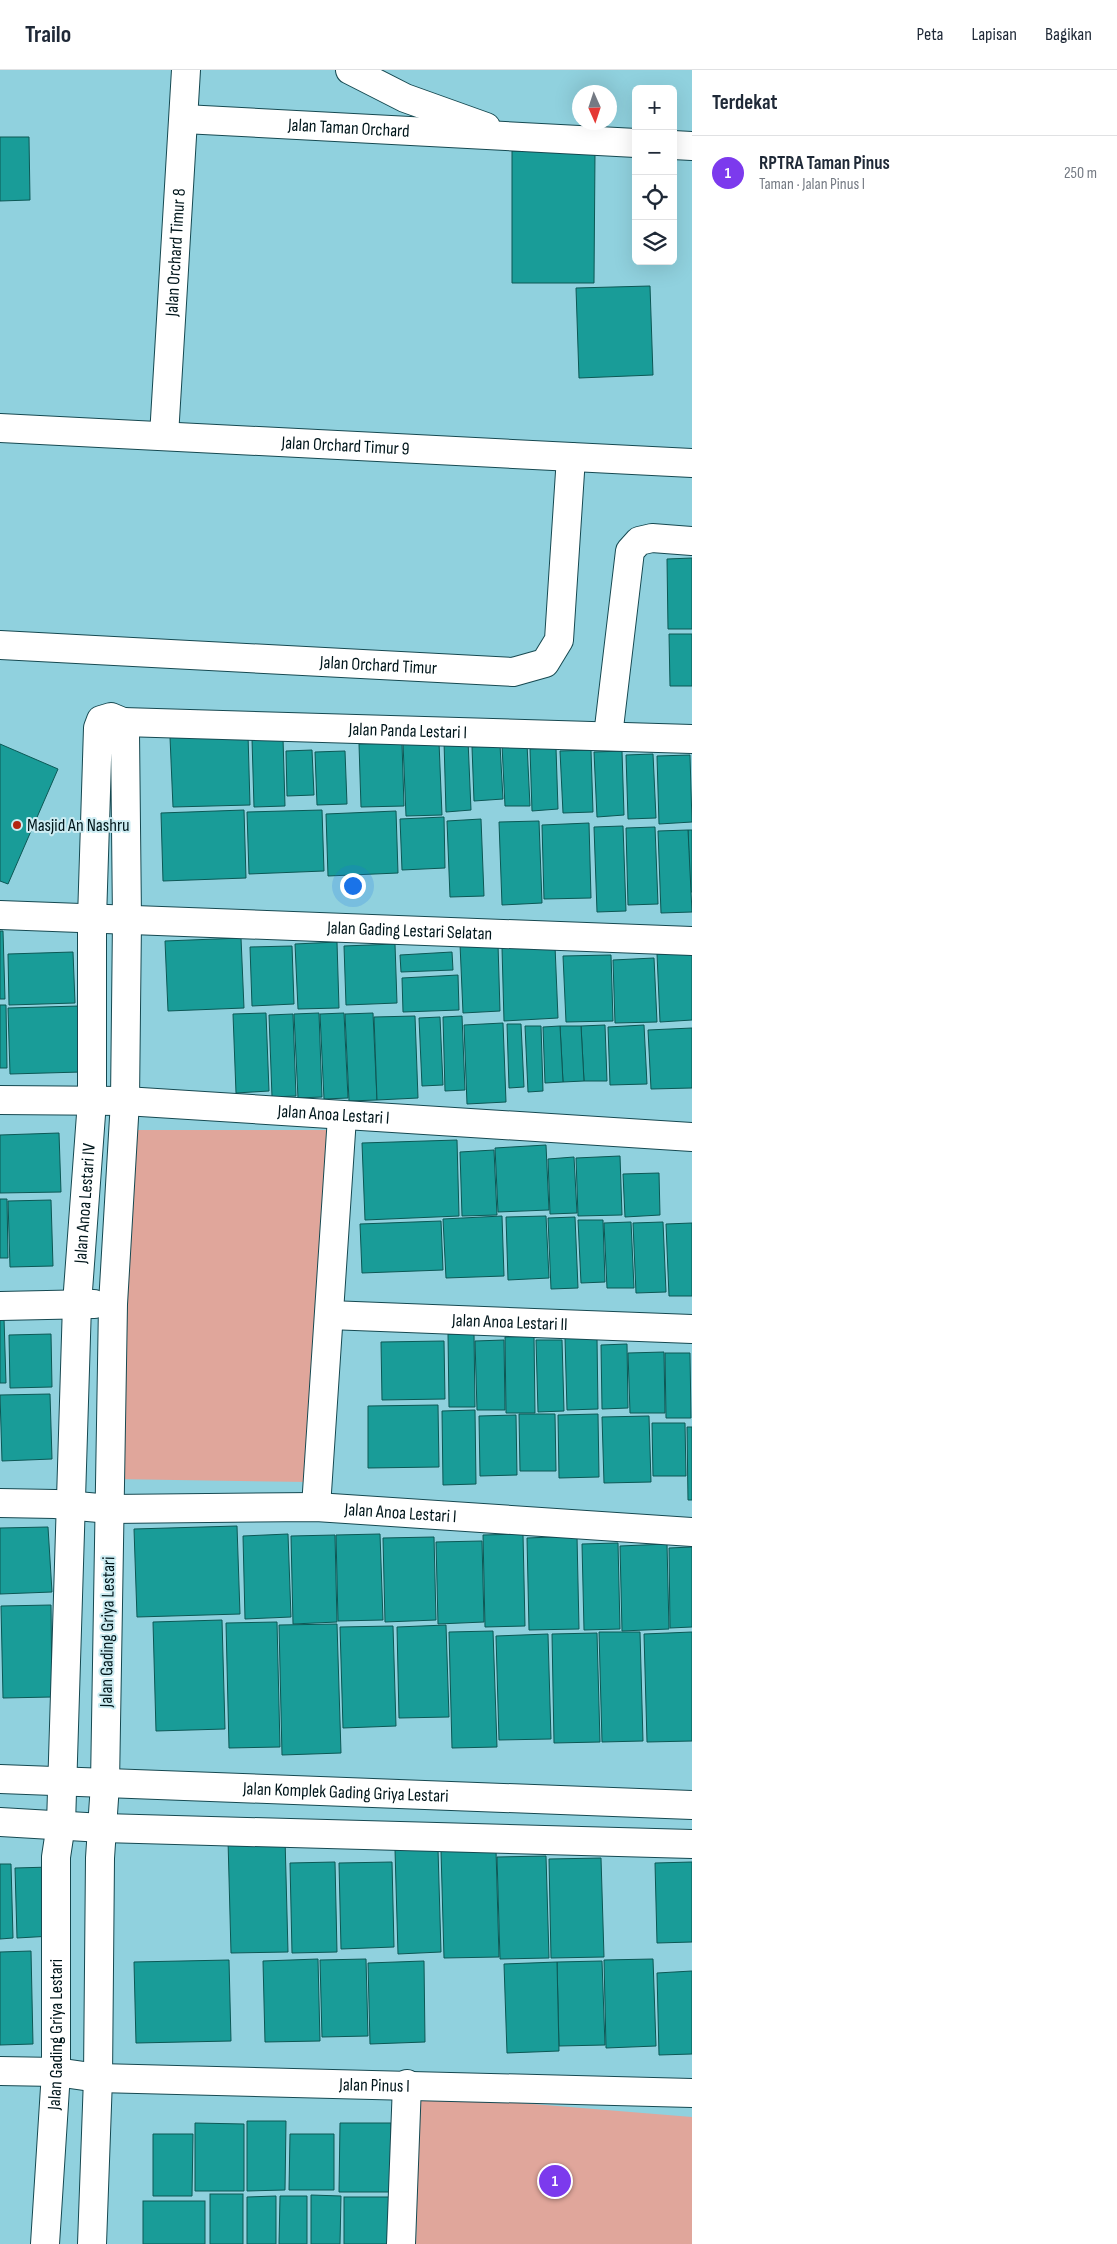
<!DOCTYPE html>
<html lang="id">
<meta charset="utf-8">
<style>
body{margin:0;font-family:"Sofia Sans Condensed",sans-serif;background:#f2f2f3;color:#1f2937}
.controls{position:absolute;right:15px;top:15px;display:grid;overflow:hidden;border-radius:8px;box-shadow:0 5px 20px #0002}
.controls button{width:45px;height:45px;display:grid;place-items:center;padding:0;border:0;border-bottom:1px solid #e0e1e3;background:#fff;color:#1f2937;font:25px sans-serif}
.compass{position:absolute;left:572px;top:15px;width:45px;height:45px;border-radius:50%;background:#fff;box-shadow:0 5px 20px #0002;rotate:177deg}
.you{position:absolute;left:352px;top:815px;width:18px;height:18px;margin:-12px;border:4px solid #fff;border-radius:50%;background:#1a73e8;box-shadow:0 0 0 8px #1a73e833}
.badge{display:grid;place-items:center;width:32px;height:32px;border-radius:50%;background:#7c3aed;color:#fff;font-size:16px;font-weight:700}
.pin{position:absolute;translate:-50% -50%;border:2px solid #fff;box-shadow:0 1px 5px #0006}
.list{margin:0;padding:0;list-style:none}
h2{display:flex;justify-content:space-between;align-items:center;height:65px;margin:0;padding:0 20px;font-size:21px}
h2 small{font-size:16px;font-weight:400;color:#747a83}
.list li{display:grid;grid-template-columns:32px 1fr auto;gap:15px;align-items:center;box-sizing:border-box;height:75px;padding:0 20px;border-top:1px solid #e0e1e3}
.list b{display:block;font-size:19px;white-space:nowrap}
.list p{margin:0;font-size:16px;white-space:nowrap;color:#747a83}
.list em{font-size:16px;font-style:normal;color:#747a83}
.icon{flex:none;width:28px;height:28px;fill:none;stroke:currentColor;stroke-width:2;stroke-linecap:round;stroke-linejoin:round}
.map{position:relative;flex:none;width:692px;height:2174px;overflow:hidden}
header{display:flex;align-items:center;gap:30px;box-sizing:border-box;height:70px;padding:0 25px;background:#fff;border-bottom:1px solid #e0e1e3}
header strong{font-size:24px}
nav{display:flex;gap:28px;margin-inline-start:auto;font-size:18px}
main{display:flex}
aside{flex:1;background:#fff}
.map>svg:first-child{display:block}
.green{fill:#e0a69b}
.building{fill:#199c98;stroke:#0c5855}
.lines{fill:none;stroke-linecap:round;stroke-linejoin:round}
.minor-casing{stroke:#164951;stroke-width:30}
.minor{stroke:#fff;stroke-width:28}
.poi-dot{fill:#b32512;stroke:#ccecf2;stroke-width:2}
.labels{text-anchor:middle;stroke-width:4;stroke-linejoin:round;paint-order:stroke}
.street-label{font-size:18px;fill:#00161b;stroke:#ccecf2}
.poi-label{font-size:18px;fill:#00161b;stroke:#ccecf2;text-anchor:start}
</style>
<header>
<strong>Trailo</strong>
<nav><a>Peta</a><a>Lapisan</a><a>Bagikan</a></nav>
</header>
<main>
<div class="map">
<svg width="692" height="2174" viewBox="0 0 692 2174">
<rect width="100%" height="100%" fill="#90d1de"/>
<!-- green -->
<g class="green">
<path d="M123 1060H335L308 1412 111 1409Z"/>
<path d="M420 2025 692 2047V2174H416Z"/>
</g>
<!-- building -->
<g class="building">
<path d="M0 67H29L30 130 0 131Z"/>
<path d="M512 81 595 82 594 213H512Z"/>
<path d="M650 216 653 305 579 308 576 218Z"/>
<path d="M692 488V559H668L667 489Z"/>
<path d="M669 564H692V616H670Z"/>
<path d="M248 664 250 735 173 737 170 667Z"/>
<path d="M283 668 285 736 254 737 252 669Z"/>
<path d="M468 670 471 740 446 742 444 671Z"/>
<path d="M439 672 442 745 406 746 403 673Z"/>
<path d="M402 673 404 736 361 737 359 674Z"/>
<path d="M0 674 58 699 8 814 0 811Z"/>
<path d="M527 674 530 736H505L502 675Z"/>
<path d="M500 675 503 729 474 731 472 677Z"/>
<path d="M556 678 558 739 532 741 530 679Z"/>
<path d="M312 680 314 725 287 726 286 681Z"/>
<path d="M591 680 593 742 563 743 560 681Z"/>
<path d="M345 681 347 734 317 735 315 682Z"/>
<path d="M622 681 624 745 597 747 594 682Z"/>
<path d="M653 684 656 748 628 749 626 685Z"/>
<path d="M690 685 692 752 659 754 657 686Z"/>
<path d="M244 740 246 808 163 811 161 743Z"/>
<path d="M322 740 324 801 249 804 247 742Z"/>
<path d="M396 741 398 803 328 806 326 744Z"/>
<path d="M444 747 445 798 402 800 400 749Z"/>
<path d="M481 749 484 826 450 827 447 751Z"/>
<path d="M539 751 542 833 502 835 499 752Z"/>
<path d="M589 753 591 828 544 829 542 755Z"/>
<path d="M623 756 626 841 597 842 594 757Z"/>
<path d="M655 757 658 834 628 835 626 758Z"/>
<path d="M688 760H692V822H690Z"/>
<path d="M688 760 692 842 661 843 658 761Z"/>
<path d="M0 861H3L5 929H0Z"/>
<path d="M241 868 244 938 168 941 165 871Z"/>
<path d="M337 872 339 938 298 939 295 874Z"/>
<path d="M395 874 397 933 346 935 344 876Z"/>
<path d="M460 874H498L500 941 463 943Z"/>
<path d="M292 876 294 934 252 936 250 877Z"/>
<path d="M555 876 558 948 504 951 502 878Z"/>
<path d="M73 882 75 933 9 935 8 884Z"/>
<path d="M452 882 453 900 401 902 400 885Z"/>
<path d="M692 883V950L660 952 657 884Z"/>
<path d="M611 885 613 951 566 952 563 886Z"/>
<path d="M654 888 657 952 615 953 613 890Z"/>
<path d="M458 905 459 940 403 942 402 908Z"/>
<path d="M0 935H6L7 998H0Z"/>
<path d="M79 936 81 1002 10 1004 8 938Z"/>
<path d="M266 943 269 1021 236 1023 233 944Z"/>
<path d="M319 943 322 1027 298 1028 294 944Z"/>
<path d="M344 943 348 1028 324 1029 320 944Z"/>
<path d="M373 943 377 1030 349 1031 345 944Z"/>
<path d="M293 944 296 1026 272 1027 269 945Z"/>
<path d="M415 946 418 1028 377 1030 374 947Z"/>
<path d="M462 946 465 1020 445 1021 443 947Z"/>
<path d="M440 947 443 1015 422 1016 419 948Z"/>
<path d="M503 953 506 1032 467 1034 464 955Z"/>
<path d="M507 954H521L524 1017 509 1018Z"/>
<path d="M605 955 607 1011H584L581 956Z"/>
<path d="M644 955 647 1014 610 1015 608 957Z"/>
<path d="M525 956H541L543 1021 528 1022Z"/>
<path d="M560 956H581L584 1011 563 1012Z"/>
<path d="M560 956 563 1012 545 1013 543 957Z"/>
<path d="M692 958V1018L651 1019 648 960Z"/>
<path d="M59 1063 61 1122 0 1123V1065Z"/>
<path d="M457 1070 459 1146 365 1150 362 1073Z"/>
<path d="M546 1075 549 1140 498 1142 495 1078Z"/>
<path d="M494 1080 497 1145 462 1146 460 1082Z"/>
<path d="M620 1086 622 1145 578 1146 576 1088Z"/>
<path d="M574 1087 577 1143 550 1144 548 1089Z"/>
<path d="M659 1103 660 1145 625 1147 623 1104Z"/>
<path d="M0 1129H7L8 1188H0Z"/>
<path d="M51 1130 53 1196 10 1197 8 1131Z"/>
<path d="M502 1146 504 1206 446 1208 443 1149Z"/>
<path d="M546 1146 549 1208 508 1210 506 1147Z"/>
<path d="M575 1147 578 1218 551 1219 548 1148Z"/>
<path d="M578 1150H603L605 1212 581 1213Z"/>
<path d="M441 1151 443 1200 362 1203 360 1154Z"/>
<path d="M631 1152 634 1218H607L604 1153Z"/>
<path d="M663 1152 666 1222 636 1223 633 1153Z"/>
<path d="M692 1153V1226H669L666 1154Z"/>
<path d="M0 1248H4L6 1313H0Z"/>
<path d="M474 1263 475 1337H449L448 1264Z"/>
<path d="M51 1264 52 1317 10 1318 9 1265Z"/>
<path d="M534 1266 535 1343H506L505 1267Z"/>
<path d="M565 1268H597L598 1339 567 1340Z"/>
<path d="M504 1270 505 1340H477L475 1271Z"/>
<path d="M536 1270H562L564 1341 538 1342Z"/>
<path d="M444 1271 445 1329 382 1330 381 1272Z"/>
<path d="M627 1274 628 1338 602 1339 601 1275Z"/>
<path d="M664 1282 665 1343H630L628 1283Z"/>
<path d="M665 1283H690L691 1348H666Z"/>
<path d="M50 1324 52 1389 2 1391 0 1325Z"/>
<path d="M438 1335 439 1397 368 1398V1336Z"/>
<path d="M475 1340 476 1414 443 1415 442 1341Z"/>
<path d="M519 1344H555L556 1401H520Z"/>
<path d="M598 1344 599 1407 559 1408 558 1345Z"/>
<path d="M516 1345 517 1405 480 1406 479 1346Z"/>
<path d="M649 1346 651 1412 604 1413 602 1347Z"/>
<path d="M652 1353H685L686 1406H653Z"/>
<path d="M687 1357H692V1430H688Z"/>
<path d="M237 1456 240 1544 137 1547 134 1459Z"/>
<path d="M48 1457 52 1522 0 1524V1458Z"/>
<path d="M288 1464 291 1547 245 1549 243 1466Z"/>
<path d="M380 1464 383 1550 338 1551 336 1465Z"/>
<path d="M523 1464 525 1556 485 1557 483 1465Z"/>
<path d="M335 1465 337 1552 293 1554 291 1466Z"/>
<path d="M577 1466 579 1559 529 1560 527 1468Z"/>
<path d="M434 1467 436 1550 385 1552 383 1468Z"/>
<path d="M482 1471 484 1552 438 1554 436 1472Z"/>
<path d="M618 1473 620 1559 584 1560 582 1474Z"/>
<path d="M667 1474 669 1559 622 1561 620 1476Z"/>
<path d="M692 1477V1557L670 1558 669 1478Z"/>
<path d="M51 1535 52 1627 3 1628 1 1536Z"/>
<path d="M222 1550 225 1659 156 1661 153 1552Z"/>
<path d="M277 1552 280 1677 229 1678 226 1553Z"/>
<path d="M337 1554 341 1683 282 1685 279 1555Z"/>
<path d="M446 1555 449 1647 399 1648 397 1557Z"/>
<path d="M393 1556 396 1656 343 1658 340 1557Z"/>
<path d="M493 1561 497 1677 452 1678 449 1562Z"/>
<path d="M599 1562H640L643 1671 602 1672Z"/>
<path d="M692 1562V1671L647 1672 644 1564Z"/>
<path d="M597 1563 600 1672 554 1673 552 1564Z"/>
<path d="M548 1564 551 1669 499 1670 496 1566Z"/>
<path d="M285 1768 288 1882 231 1883 228 1770Z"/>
<path d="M438 1779 441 1882 398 1884 395 1780Z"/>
<path d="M496 1780 499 1887 444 1888 441 1781Z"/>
<path d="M546 1786 549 1888 500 1889 497 1787Z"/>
<path d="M601 1788 604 1887 551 1888 549 1789Z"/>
<path d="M335 1792 337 1882 292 1883 290 1793Z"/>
<path d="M392 1792 394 1877 341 1879 339 1793Z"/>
<path d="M692 1792V1872L657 1873 655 1793Z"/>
<path d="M0 1794H11L13 1868 0 1869Z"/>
<path d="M51 1797 52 1866 17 1868 15 1798Z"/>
<path d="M31 1881 33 1974 0 1975V1882Z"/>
<path d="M318 1889 320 1971 265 1972 263 1891Z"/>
<path d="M366 1889 368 1966 322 1967 320 1890Z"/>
<path d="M653 1889 656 1976 606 1978 604 1890Z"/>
<path d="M229 1890 231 1971 136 1973 134 1892Z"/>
<path d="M424 1891 425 1972 370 1974 368 1893Z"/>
<path d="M602 1891 605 1975 559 1976 557 1892Z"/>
<path d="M557 1892 559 1981 507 1983 504 1894Z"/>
<path d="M692 1901V1984L659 1985 657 1903Z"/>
<path d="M247 2051H286L285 2120 247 2121Z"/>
<path d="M195 2053 244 2054V2121H195Z"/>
<path d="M340 2053H391V2122H339Z"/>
<path d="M153 2064H193L192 2126H153Z"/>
<path d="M290 2064H334V2120H289Z"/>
<rect x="210" y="2124" width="33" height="50"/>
<path d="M311 2125 341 2126 340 2174H311Z"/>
<path d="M276 2126V2174H247V2127Z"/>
<path d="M280 2126H307V2174H279Z"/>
<rect x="344" y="2127" width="45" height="47"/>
<rect x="143" y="2131" width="62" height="43"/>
</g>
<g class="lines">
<!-- minor casing -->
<g class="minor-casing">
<g id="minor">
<path d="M350 0 405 28 486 57"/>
<path id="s1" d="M184 49 636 73"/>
<path d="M673 75 692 76"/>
<path id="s2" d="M0 358 692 393"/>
<path id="s3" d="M164 366 186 0"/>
<path id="s4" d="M0 575 513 602 545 593 559 570 571 387"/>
<path id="s5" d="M123 652 692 669"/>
<path d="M608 666 630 481 639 471 652 468 692 471"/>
<path id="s6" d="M0 845 692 871"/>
<path id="s7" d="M0 1030 125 1031 692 1067"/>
<path d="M0 1236 94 1234"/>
<path id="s8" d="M329 1245 692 1259"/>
<path id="s9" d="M0 1433 55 1434 110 1439 316 1437 692 1462"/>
<path d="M316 1437 342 1047"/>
<path id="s10" d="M0 1709 692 1735"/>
<path d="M0 1752 103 1758 692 1774"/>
<path id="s11" d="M0 2001 56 2002 98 2008 692 2023"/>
<path id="s12" d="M45 2174 56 2002V1787L61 1754 77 1234 92 1031V849L98 658 101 650 111 647 123 652 125 663 127 850 125 1031 113 1234 105 1714 100 1788 98 2008 92 2174"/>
<path d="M401 2174 407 2014"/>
</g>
</g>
<!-- minor -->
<use href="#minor" class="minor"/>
</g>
<!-- markers -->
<circle class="poi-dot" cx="17" cy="755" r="5"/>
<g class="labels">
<!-- street labels -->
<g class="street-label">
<text dy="6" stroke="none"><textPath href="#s1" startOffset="165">Jalan Taman Orchard</textPath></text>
<text dy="6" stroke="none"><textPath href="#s3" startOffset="184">Jalan Orchard Timur 8</textPath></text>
<text dy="6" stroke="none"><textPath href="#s2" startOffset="346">Jalan Orchard Timur 9</textPath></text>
<text dy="6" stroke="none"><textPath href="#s4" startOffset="379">Jalan Orchard Timur</textPath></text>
<text dy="6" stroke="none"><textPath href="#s5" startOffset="285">Jalan Panda Lestari I</textPath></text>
<text dy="6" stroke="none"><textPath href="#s6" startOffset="410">Jalan Gading Lestari Selatan</textPath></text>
<text dy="6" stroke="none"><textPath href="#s7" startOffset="334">Jalan Anoa Lestari I</textPath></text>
<text dy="6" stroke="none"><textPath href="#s12" startOffset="1042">Jalan Anoa Lestari IV</textPath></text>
<text dy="6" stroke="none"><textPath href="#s8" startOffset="181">Jalan Anoa Lestari II</textPath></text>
<text dy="6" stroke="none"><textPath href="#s9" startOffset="401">Jalan Anoa Lestari I</textPath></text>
<text transform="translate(107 1562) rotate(-89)" y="6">Jalan Gading Griya Lestari</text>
<text dy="6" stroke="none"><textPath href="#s10" startOffset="346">Jalan Komplek Gading Griya Lestari</textPath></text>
<text dy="6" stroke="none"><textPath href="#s12" startOffset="210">Jalan Gading Griya Lestari</textPath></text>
<text dy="6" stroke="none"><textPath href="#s11" startOffset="375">Jalan Pinus I</textPath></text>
</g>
<!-- poi labels -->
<g class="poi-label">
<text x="27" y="761">Masjid An Nashru</text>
</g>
</g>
</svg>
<div class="controls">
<button>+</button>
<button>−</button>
<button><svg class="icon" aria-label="locate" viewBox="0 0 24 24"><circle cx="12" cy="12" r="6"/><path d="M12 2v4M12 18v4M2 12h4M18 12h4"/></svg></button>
<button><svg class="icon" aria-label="layers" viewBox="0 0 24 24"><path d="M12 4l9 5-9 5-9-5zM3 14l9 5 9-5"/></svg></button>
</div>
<svg class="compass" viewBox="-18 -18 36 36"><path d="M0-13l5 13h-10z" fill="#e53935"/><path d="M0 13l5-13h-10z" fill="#747a83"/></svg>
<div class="you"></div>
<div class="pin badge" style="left:555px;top:2111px">1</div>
</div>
<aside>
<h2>Terdekat<small></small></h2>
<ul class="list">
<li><span class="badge">1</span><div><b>RPTRA Taman Pinus</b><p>Taman · Jalan Pinus I</p></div><em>250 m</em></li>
</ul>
</aside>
</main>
